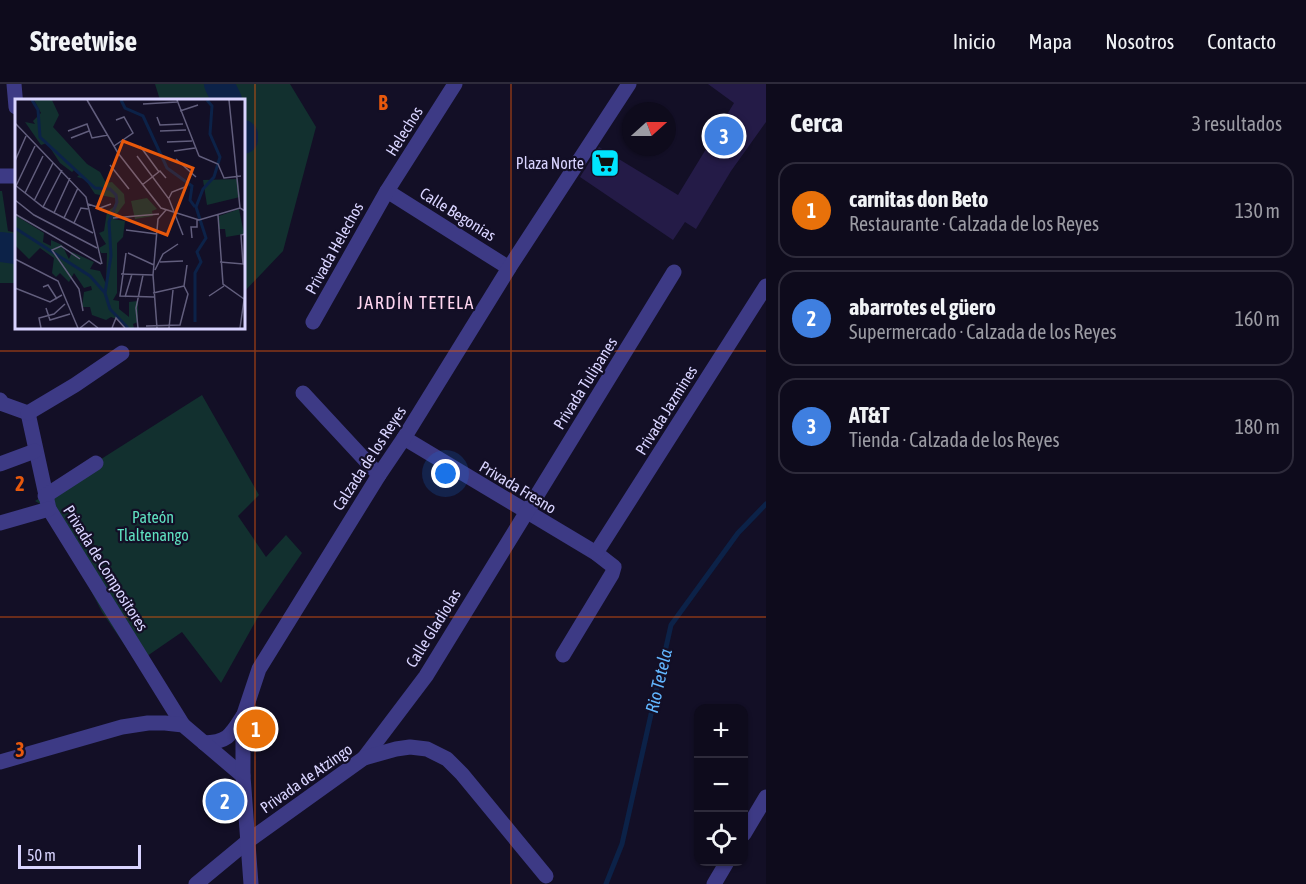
<!DOCTYPE html>
<html lang="es">
<meta charset="utf-8">
<style>
body{margin:0;font-family:"Asap Condensed",sans-serif;background:#171425;color:#f1f3f6}
.controls{position:absolute;right:18px;bottom:18px;display:grid;overflow:hidden;border-radius:12px;box-shadow:0 2px 4px #0004}
.controls button{width:54px;height:54px;display:grid;place-items:center;padding:0;border:0;border-bottom:2px solid #2e2b3b;background:#0e0b1c;color:#f1f3f6;font:30px sans-serif}
.compass{position:absolute;left:622px;top:18px;width:54px;height:54px;border-radius:50%;background:#0e0b1c;box-shadow:0 2px 4px #0004;rotate:69deg}
.scale{position:absolute;left:18px;bottom:15px;width:123px;box-sizing:border-box;padding-left:6px;border:3px solid #d9d4ff;border-top:0;font-size:16px;line-height:21px;white-space:nowrap;color:#d9d4ff;-webkit-text-stroke:4px #130f26;paint-order:stroke}
.you{position:absolute;left:446px;top:390px;width:21px;height:21px;margin:-15px;border:4px solid #fff;border-radius:50%;background:#1a73e8;box-shadow:0 0 0 9px #1a73e833}
.badge{display:grid;place-items:center;width:39px;height:39px;border-radius:50%;background:#00e5ff;color:#fff;font-size:20px;font-weight:700}
.pin{position:absolute;translate:-50% -50%;border:3px solid #fff;box-shadow:0 2px 6px #0006}
.list{margin:0;padding:0;list-style:none}
h2{display:flex;justify-content:space-between;align-items:center;height:78px;margin:0;padding:0 24px;font-size:26px}
h2 small{font-size:20px;font-weight:400;color:#9b9ba3}
.list li{display:grid;grid-template-columns:39px 1fr auto;gap:18px;align-items:center;box-sizing:border-box;height:96px;margin:0 12px 12px;padding:0 12px;border:2px solid #2e2b3b;border-radius:18px}
.list b{display:block;font-size:22px;white-space:nowrap}
.list p{margin:0;font-size:20px;white-space:nowrap;color:#9b9ba3}
.list em{font-size:20px;font-style:normal;color:#9b9ba3}
.icon{flex:none;width:33px;height:33px;fill:none;stroke:currentColor;stroke-width:2;stroke-linecap:round;stroke-linejoin:round}
.map{position:relative;flex:none;width:766px;height:800px;overflow:hidden}
header{display:flex;align-items:center;gap:36px;box-sizing:border-box;height:84px;padding:0 30px;background:#0e0b1c;border-bottom:2px solid #2e2b3b}
header strong{font-size:28px}
nav{display:flex;gap:33px;margin-inline-start:auto;font-size:21px}
main{display:flex}
aside{flex:1;background:#0e0b1c}
.map>svg:first-child{display:block}
.green{fill:#12302f}
.lines{fill:none;stroke-linecap:round;stroke-linejoin:round}
.stream{stroke:#0c2248;stroke-width:5}
.river{stroke:#0c2248;stroke-width:30}
.building{fill:#241b47}
.minor{stroke:#3d3a85;stroke-width:15}
.tertiary{stroke:#3d3a85;stroke-width:15}
.grid{fill:none;stroke:#e8590c;stroke-width:1.5;stroke-opacity:0.55}
.labels{text-anchor:middle;stroke-width:4.5;stroke-linejoin:round;paint-order:stroke}
.street-label{font-size:16px;fill:#d9d4ff;stroke:#130f26}
.poi-label{font-size:16px;fill:#d9d4ff;stroke:#130f26;text-anchor:end}
.park-label{font-size:16px;fill:#5fe0c0;stroke:#130f26}
.neighbourhood-label{font-size:18px;letter-spacing:1.5px;fill:#ffd6f0;stroke:#130f26}
.water-label{font-size:18px;font-style:italic;fill:#62b6ff;stroke:#130f26}
.inset-river{fill:none;stroke:#0c2248;stroke-width:3}
.inset-road{fill:none;stroke:#625e7d;stroke-width:1.5}
.view{fill:#e8590c;fill-opacity:0.15;stroke:#e8590c;stroke-width:3}
.inset-edge{fill:none;stroke:#d9d4ff;stroke-width:3}
.grid-label{font-size:20px;text-anchor:middle;font-weight:bold;fill:#e8590c;stroke:#130f26;stroke-width:4.5;stroke-linejoin:round;paint-order:stroke}
</style>
<header>
<strong>Streetwise</strong>
<nav><a>Inicio</a><a>Mapa</a><a>Nosotros</a><a>Contacto</a></nav>
</header>
<main>
<div class="map">
<svg width="766" height="800" viewBox="0 0 766 800">
<rect width="100%" height="100%" fill="#130f26"/>
<!-- green -->
<g class="green">
<path d="M155 0H290L316 43 283 167 243 209V16H160Z"/>
<path d="M0 107H2L8 147 16 149V199H0Z"/>
<path d="M202 311 259 411 238 432 266 473 286 451 302 469 258 533 221 599 182 548 137 579 102 528 49 425 35 417Z"/>
</g>
<g class="lines">
<!-- stream -->
<path class="stream" d="M606 800 622 760 671 541 738 449 766 420"/>
<!-- river -->
<g class="river">
<path d="M219 0 227 16"/>
<path d="M243 51V55"/>
<path d="M0 163 16 165"/>
</g>
</g>
<!-- building -->
<path class="building" d="M708 0H766V38L731 87 696 145 685 138 673 156 580 93 599 63 678 111 734 19Z"/>
<g class="lines">
<!-- minor -->
<g class="minor">
<path d="M14 0 16 23"/>
<path d="M0 92H16"/>
<path d="M387 107 509 184"/>
<path d="M313 238 387 107 455 0"/>
<path d="M303 309 379 391"/>
<path d="M0 316 3 320 28 329"/>
<path d="M28 329 49 425 183 641"/>
<path d="M28 329 75 301 122 269"/>
<path d="M404 354 596 469 614 483 612 490 563 571"/>
<path d="M0 380 35 367"/>
<path d="M45 412 96 379"/>
<path d="M0 439 49 425"/>
<path d="M596 469 766 202"/>
<path d="M364 674 426 592 674 188"/>
<path d="M744 750 766 713"/>
<path d="M196 800 248 757 364 674 396 665 410 663 427 665 447 675 462 690 546 792"/>
<path d="M714 800 727 778"/>
</g>
<!-- tertiary -->
<g class="tertiary">
<path d="M204 659C228 658 231 651 243 632"/>
<path d="M0 678 122 643 148 639H165L183 641 243 692"/>
<path d="M251 800 243 692V650L244 630 259 585 379 391 404 354 509 184 629 0"/>
</g>
</g>
<!-- grid -->
<path class="grid" d="M255 0V800M511 0V800M0 267H766M0 533H766"/>
<!-- icons -->
<defs>
<g id="supermarket-square" transform="scale(1.5)"><rect x="-9" y="-9" width="18" height="18" rx="4" fill="#00e5ff" stroke="#130f26"/><path d="M-6-5.5h2.5l.6 2H6L4.5 2H-2.5L-4.4-4H-6ZM-1.5 3.2a1.3 1.3 0 1 0 .1 0ZM3 3.2a1.3 1.3 0 1 0 .1 0Z" fill="#111"/></g>
</defs>
<g fill-rule="evenodd">
<use href="#supermarket-square" x="605" y="79"/>
</g>
<g class="labels">
<!-- street labels -->
<g class="street-label">
<text transform="translate(404 47) rotate(-58)" y="6">Helechos</text>
<text transform="translate(458 130) rotate(32)" y="6">Calle Begonias</text>
<text transform="translate(334 164) rotate(-61)" y="6">Privada Helechos</text>
<text transform="translate(585 299) rotate(-58)" y="6">Privada Tulipanes</text>
<text transform="translate(666 326) rotate(-58)" y="6">Privada Jazmines</text>
<text transform="translate(369 374) rotate(-57)" y="6">Calzada de los Reyes</text>
<text transform="translate(518 403) rotate(31)" y="6">Privada Fresno</text>
<text transform="translate(106 484) rotate(58)" y="6">Privada de Compositores</text>
<text transform="translate(433 544) rotate(-58)" y="6">Calle Gladiolas</text>
<text transform="translate(306 694) rotate(-35)" y="6">Privada de Atzingo</text>
</g>
<!-- poi labels -->
<g class="poi-label">
<text x="584" y="85">Plaza Norte</text>
</g>
<!-- park labels -->
<g class="park-label">
<text x="153" y="439">Pateón<tspan x="153" dy="18">Tlaltenango</tspan></text>
</g>
<!-- neighbourhood labels -->
<g class="neighbourhood-label">
<text x="416" y="225">JARDÍN TETELA</text>
</g>
<!-- water labels -->
<g class="water-label">
<text transform="translate(659 597) rotate(-77)" y="6">Rio Tetela</text>
</g>
</g>
<!-- overview -->
<g transform="translate(15 15)">
<rect width="230" height="230" fill="#130f26"/>
<path d="M13 1H37L44 16 38 28 72 65 85 73 91 84 97 83 109 95 110 104 98 120 110 122 108 138 102 144V194L98 201 104 202V210L114 218V203L123 202V223L118 225 119 229H110L108 222 96 218 91 221 77 216 75 208H67L69 193 77 191 76 187 69 189 59 174 54 183 45 174 41 178 37 174 39 159 25 149 14 160 0 146V116L29 134 28 143 36 147V141L47 146 54 160 57 153 79 163 75 170 85 172 91 185 92 154H86L84 149 91 145 84 134 89 132 92 113 101 106 100 99 80 95 70 80 62 78 65 75 60 70 57 73 45 64 32 44 26 46 10 23 20 25 18 22 26 14 19 1ZM223 80 225 98 192 106 188 81ZM132 99 142 110 137 112 138 117 120 120 116 102ZM224 110 229 135 211 138 210 130H204V117Z" fill="#12302f"/>
<path class="inset-river" d="M106 1 110 9 128 17 152 69 177 87 175 101 180 108M0 129 75 177 90 194 96 157 94 123 102 103 101 96 95 90 80 89 25 38 23 11 17 1M90 194 95 210 113 229M180 223V174L186 163 182 153 191 139 181 108 188 90 199 78 205 58 195 35 197 7 192 1"/>
<path class="inset-road" d="M72 1 103 54 146 109 184 121 225 109M162 1 184 57M214 1 225 109 230 112M128 5 162 3M165 12 183 6M142 18 145 26 168 25M0 24 71 98 87 165M53 32 72 25 77 39 93 36M145 32 171 31M56 39 74 32M152 43 177 42M99 47 118 34 109 18 101 21M125 47 144 73M159 52 180 49M122 57 154 100 168 136M184 57 203 65 209 79 226 77M161 60 181 78M0 62 11 37M95 66 114 90M0 86 28 108 78 134M127 86 145 72 151 79M1 87 20 47M10 94 28 57M154 99 157 93 170 88M0 101 19 116 82 149M19 102 38 64M73 105 85 109 96 105M28 108 47 71M39 114 55 79M0 115 86 165M203 116 208 185 229 200M49 119 63 89M98 119 144 115M59 124 66 109 73 110M111 131 142 135M177 139 176 128H182V121M111 154 105 197 139 198M113 154 139 166M0 160 43 182 63 229M65 160 46 147 37 151 64 190 68 212M145 163 168 162M205 163 228 165 226 136 230 135M140 171 148 155 163 145M106 175 138 176M169 187 172 166M28 188 33 186 42 200M0 189 35 203 47 196M138 194 169 187M194 197 209 187M110 198 117 175M31 209 35 221 55 215M131 227 165 226 173 195 169 187M26 229 24 219 39 215 50 205M65 229 74 222 83 229M97 229 101 219 110 229M123 229 121 209 128 176M142 229 138 176 143 120 151 111M154 229 158 191M225 229 230 194"/>
<path class="view" d="M108 42 178 69 152 136 82 109Z"/>
<rect width="230" height="230" class="inset-edge"/>
</g>
<g class="grid-label">
<text x="383" y="26">B</text>
<text x="20" y="407">2</text>
<text x="20" y="673">3</text>
</g>
</svg>
<div class="controls">
<button>+</button>
<button>−</button>
<button><svg class="icon" aria-label="locate" viewBox="0 0 24 24"><circle cx="12" cy="12" r="6"/><path d="M12 2v4M12 18v4M2 12h4M18 12h4"/></svg></button>
</div>
<svg class="compass" viewBox="-18 -18 36 36"><path d="M0-13l5 13h-10z" fill="#e53935"/><path d="M0 13l5-13h-10z" fill="#9b9ba3"/></svg>
<div class="scale">50 m</div>
<div class="you"></div>
<div class="pin badge" style="left:256px;top:645px;background:#e8710a">1</div>
<div class="pin badge" style="left:225px;top:717px;background:#3f7fe0">2</div>
<div class="pin badge" style="left:724px;top:52px;background:#3f7fe0">3</div>
</div>
<aside>
<h2>Cerca<small>3 resultados</small></h2>
<ul class="list">
<li><span class="badge" style="background:#e8710a">1</span><div><b>carnitas don Beto</b><p>Restaurante · Calzada de los Reyes</p></div><em>130 m</em></li>
<li><span class="badge" style="background:#3f7fe0">2</span><div><b>abarrotes el güero</b><p>Supermercado · Calzada de los Reyes</p></div><em>160 m</em></li>
<li><span class="badge" style="background:#3f7fe0">3</span><div><b>AT&amp;T</b><p>Tienda · Calzada de los Reyes</p></div><em>180 m</em></li>
</ul>
</aside>
</main>
